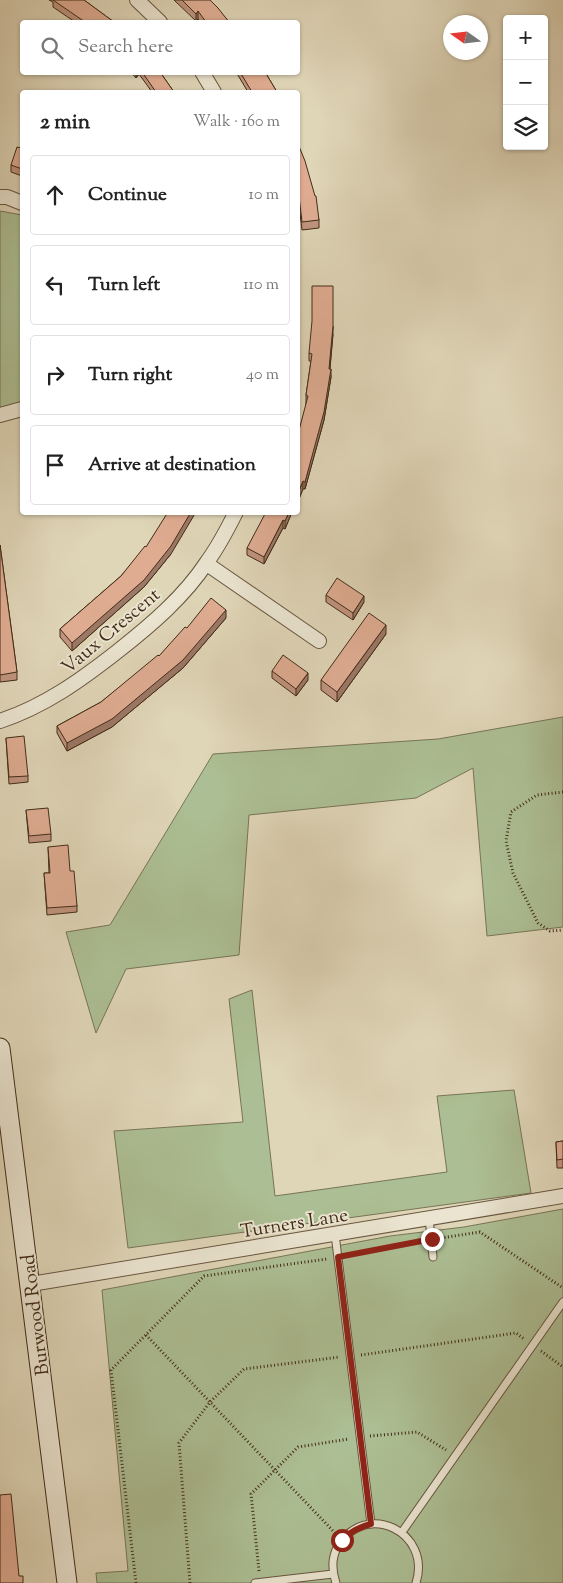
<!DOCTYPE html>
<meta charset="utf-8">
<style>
body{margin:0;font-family:"Sorts Mill Goudy",serif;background:#f2f2f2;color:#222}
.controls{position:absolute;right:15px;top:15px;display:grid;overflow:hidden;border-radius:5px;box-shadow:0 1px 4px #0004}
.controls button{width:45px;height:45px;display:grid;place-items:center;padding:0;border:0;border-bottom:1px solid #e0e0e0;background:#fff;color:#222;font:25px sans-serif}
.compass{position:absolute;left:443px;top:15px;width:45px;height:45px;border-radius:50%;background:#fff;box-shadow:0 1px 4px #0004;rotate:284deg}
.stop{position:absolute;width:15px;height:15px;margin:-11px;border:4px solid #8f2418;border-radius:50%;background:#fff}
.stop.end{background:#8f2418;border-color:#fff;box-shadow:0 1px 5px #0008}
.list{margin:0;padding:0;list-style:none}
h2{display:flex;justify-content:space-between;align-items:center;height:65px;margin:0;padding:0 20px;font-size:21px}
h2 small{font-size:16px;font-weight:400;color:#767676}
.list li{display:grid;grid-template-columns:32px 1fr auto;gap:15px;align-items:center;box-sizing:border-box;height:80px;margin:0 10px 10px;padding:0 10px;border:1px solid #e0e0e0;border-radius:5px}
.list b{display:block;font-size:19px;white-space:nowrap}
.list em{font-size:16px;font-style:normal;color:#767676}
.icon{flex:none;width:28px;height:28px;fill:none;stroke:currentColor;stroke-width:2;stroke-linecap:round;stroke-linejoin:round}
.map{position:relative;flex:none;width:563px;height:1583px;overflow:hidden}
.search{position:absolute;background:#fff;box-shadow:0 1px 4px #0004;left:20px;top:20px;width:280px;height:55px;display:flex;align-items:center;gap:12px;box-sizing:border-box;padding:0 18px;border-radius:5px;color:#767676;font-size:19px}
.panel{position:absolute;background:#fff;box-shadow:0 1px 4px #0004;left:20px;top:90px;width:280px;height:425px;border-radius:5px}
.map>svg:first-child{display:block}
.green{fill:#acbe93;stroke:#777556}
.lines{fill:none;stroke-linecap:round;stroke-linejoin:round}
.lane-casing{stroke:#695640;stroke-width:9}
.street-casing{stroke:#695640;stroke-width:16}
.secondary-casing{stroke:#422c18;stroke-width:21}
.path{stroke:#422c18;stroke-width:3;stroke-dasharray:1 2.5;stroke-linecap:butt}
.lane{stroke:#eae4d0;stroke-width:7}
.street{stroke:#eae4d0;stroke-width:14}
.secondary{stroke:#eae4d0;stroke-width:19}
.wall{fill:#c0947e;stroke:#422c18}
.shaded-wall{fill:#9c7866;stroke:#422c18}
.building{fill:#dfac92;stroke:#422c18}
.route{stroke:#8f2418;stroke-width:6}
.labels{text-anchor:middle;stroke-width:4;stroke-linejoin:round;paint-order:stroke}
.street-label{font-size:19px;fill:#422c18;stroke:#eae4d0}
</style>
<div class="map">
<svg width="563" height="1583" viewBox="0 0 563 1583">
<rect width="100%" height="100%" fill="#dfd5b7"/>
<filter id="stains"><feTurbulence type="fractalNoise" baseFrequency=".004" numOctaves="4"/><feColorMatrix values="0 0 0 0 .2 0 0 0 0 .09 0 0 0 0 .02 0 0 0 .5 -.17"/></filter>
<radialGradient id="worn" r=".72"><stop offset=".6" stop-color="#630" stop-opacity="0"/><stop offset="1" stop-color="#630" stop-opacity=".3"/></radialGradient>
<!-- green -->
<g class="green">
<path d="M0 211 22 215V404L0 408Z"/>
<path d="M563 717V927L487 936 473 768 416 798 249 815 239 955 126 969 96 1033 66 932 110 925 213 754 438 739Z"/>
<path d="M252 990 275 1196 447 1172 437 1096 514 1090 531 1193 128 1248 114 1131 243 1122 229 999Z"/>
<path d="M563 1209V1583H97L96 1573 128 1571 102 1290 390 1236 464 1227Z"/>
</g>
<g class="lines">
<!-- lane casing -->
<g class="lane-casing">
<g id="lane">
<path d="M429 1218 433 1257"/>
<path d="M335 1234 371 1524"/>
<path d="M402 1532 563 1302"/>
<path d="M255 1583 333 1574"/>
<path d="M336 1583C332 1571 331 1558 338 1546 366 1500 432 1532 416 1583"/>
</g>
</g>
<!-- street casing -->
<g class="street-casing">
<g id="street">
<path d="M137 0 160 22"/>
<path d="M202 72 214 92"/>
<path d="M0 197H7L22 203"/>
<path d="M0 415 22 409"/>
<path d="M207 564 319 641"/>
<path d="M0 721C45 706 81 680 118 651 151 625 184 597 207 562 218 547 227 530 236 512"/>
<path d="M31 1284 563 1196"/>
</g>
</g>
<!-- secondary casing -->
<g class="secondary-casing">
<path id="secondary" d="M0 1048 67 1583"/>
</g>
<!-- path -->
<g class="path">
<path d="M563 792 537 795 511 812 506 841 513 873 538 923 550 931 563 930"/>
<path d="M441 1238 480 1232 563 1288"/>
<path d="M348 1255 420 1241"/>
<path d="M146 1335 336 1534"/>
<path d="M541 1351 563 1367"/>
<path d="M361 1355 516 1333 524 1339"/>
<path d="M370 1436 417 1432 446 1450"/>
<path d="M259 1571 251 1494 298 1447 349 1439"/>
<path d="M136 1583 111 1370 204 1276 327 1259"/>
<path d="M190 1583 179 1443 210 1402 244 1369 340 1357"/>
</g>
<!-- lane -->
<use href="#lane" class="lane"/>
<!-- street -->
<use href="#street" class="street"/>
<!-- secondary -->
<use href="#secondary" class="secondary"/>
</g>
<!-- wall -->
<g class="wall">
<path d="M49 0H84L114 22H75L53 7V2Z"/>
<path d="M174 0H210L229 22H200L198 19 196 21Z"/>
<path d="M131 72H160L174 92H152L139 74 136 78Z"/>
<path d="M236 72H265L277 92H248Z"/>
<path d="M298 144 319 220V228L302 230 298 196Z"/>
<path d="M22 148V176L11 172V165Z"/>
<path d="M333 334 330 369 331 377 324 420 305 489H303L298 501 306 403V395L311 361H309V353Z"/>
<path d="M292 512 285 529 283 528 264 564 247 555V548Z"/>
<path d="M0 545 17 672V680L0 682Z"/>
<path d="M146 547 171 554 144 587 72 651 60 637V629L121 576Z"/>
<path d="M326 595 364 602 353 620 326 602Z"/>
<path d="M226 618 183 668 112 727 67 751 57 733V726L101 702 159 656 187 628Z"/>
<path d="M386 634 337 702 321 690V680Z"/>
<path d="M272 671 308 680 296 696 272 678Z"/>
<path d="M6 738 28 776V782L9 784Z"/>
<path d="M26 810 51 834V841L29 843Z"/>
<path d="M48 847 70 871 77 906V912L47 915 44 873H49Z"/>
<path d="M563 1141V1168H557L556 1142Z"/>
</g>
<!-- shaded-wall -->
<g class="shaded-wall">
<path d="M198 11V19L196 21V14Z"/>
<path d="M136 72H139V74L136 78Z"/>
<path d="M333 326V334L329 377V369Z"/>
<path d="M331 369V377L324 420 305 489V482Z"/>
<path d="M303 481V489L298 501V493Z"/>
<path d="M191 512H196L171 554 144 587 72 651V643Z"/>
<path d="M289 512H292L285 529V521Z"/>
<path d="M283 520V528L264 564V557Z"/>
<path d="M364 596V602L353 620V613Z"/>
<path d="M226 610V618L183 668 112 727 67 751V743Z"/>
<path d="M386 625V634L337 702V692Z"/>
<path d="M308 673V680L296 696V689Z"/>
</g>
<!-- building -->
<g class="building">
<path d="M53 0H84L114 22H85Z"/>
<path d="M182 0H210L218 8 229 22H206L198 11 196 14Z"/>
<path d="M142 72H160L174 92H156Z"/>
<path d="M240 72H265L277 92H252Z"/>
<path d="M298 144 305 161 315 196H316L319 220 302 222 298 188Z"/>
<path d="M17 147 22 148V169L11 165Z"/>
<path d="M312 286H333V326L329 369H331L324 412 305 482 303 481 298 493V434L308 396 306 395 312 354 309 353 312 321Z"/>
<path d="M168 512H191L171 546 144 580 72 643 60 629 121 576 145 546 146 547Z"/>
<path d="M266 512H289L285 521 283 520 264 557 247 548Z"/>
<path d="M0 545 17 672 0 675Z"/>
<path d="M337 578 364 596 353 613 326 595Z"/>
<path d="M211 598 226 610 183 660 112 719 67 743 57 726 101 702 158 655 159 656 185 627 187 628Z"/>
<path d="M369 613 386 625 337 692 321 680Z"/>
<path d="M283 655 308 673 296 689 272 671Z"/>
<path d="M24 736 28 776 9 777 6 738Z"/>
<path d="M48 808 51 834 29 836 26 810Z"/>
<path d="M68 845 70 871H74L77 906 47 908 44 873H50L48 847Z"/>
<path d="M563 1141V1159L557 1160 556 1142Z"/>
<path d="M11 1494 19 1576H23V1583H0V1495Z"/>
</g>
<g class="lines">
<!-- route -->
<path class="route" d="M342 1540C351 1531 359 1527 371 1524L338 1257 432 1239"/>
</g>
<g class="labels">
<!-- street labels -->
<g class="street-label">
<text transform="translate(110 630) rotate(-40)" y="7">Vaux Crescent</text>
<text transform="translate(294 1222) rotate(-9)" y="7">Turners Lane</text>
<text transform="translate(34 1315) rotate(-97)" y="7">Burwood Road</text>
</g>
</g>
<rect width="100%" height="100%" filter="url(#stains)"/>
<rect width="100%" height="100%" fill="url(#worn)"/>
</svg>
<div class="controls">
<button>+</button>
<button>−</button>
<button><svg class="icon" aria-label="layers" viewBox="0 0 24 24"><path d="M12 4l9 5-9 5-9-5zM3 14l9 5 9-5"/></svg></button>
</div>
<svg class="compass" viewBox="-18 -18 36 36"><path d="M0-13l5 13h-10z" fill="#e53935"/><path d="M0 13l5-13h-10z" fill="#767676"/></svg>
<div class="stop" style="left:342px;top:1540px"></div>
<div class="stop end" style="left:432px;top:1239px"></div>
<div class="search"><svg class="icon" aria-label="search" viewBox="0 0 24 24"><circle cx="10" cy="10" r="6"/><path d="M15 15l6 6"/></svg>Search here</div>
<section class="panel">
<h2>2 min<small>Walk · 160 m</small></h2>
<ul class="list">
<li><svg class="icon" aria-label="ahead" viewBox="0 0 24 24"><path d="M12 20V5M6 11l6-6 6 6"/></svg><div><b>Continue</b></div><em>10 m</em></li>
<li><svg class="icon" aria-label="left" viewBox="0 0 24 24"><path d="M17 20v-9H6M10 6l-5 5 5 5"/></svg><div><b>Turn left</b></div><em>110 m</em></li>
<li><svg class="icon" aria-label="right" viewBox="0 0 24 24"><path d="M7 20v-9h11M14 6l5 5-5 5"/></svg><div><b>Turn right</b></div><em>40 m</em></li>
<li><svg class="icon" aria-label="arrive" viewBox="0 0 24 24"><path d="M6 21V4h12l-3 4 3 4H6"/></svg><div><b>Arrive at destination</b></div></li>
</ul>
</section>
</div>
